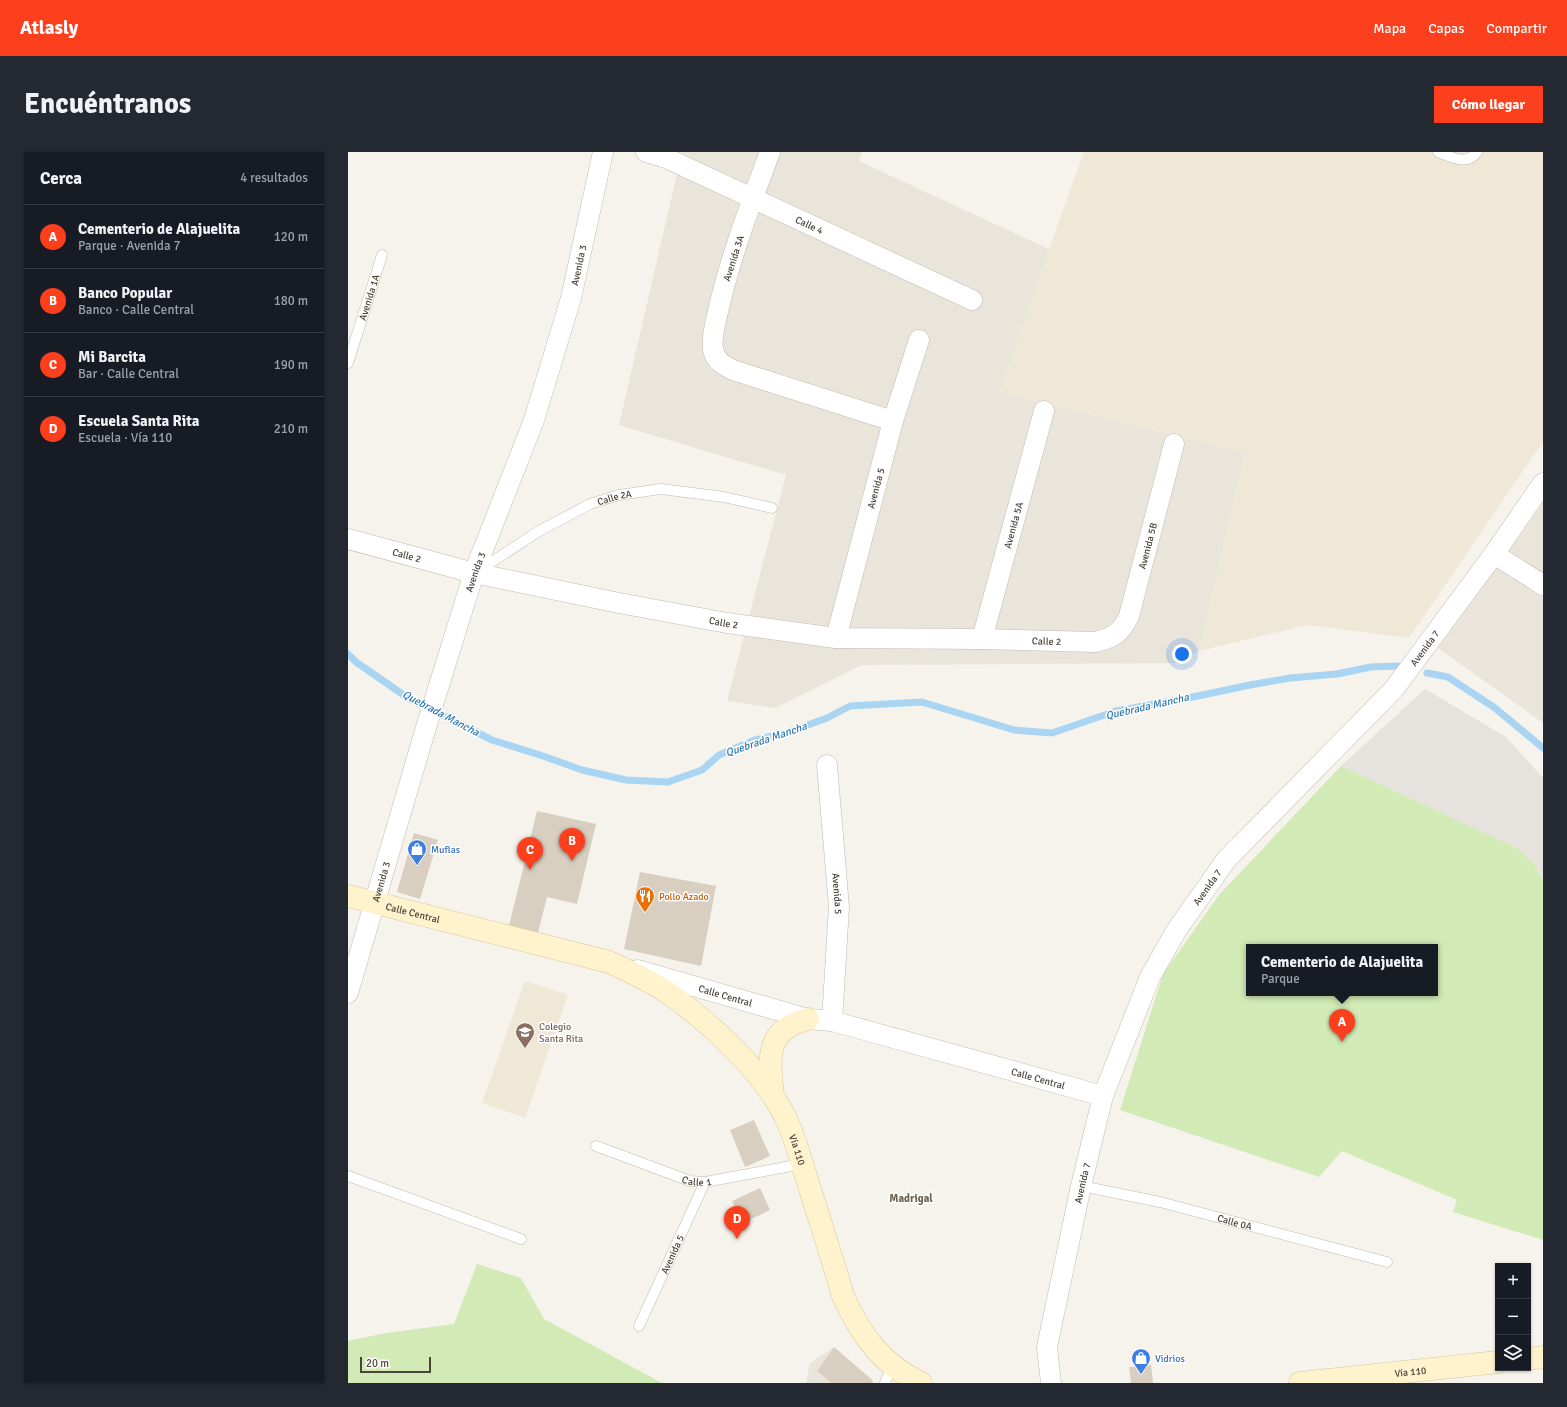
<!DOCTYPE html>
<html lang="es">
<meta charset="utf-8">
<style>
body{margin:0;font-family:Signika,sans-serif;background:#242831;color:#f1f3f6}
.controls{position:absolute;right:12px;bottom:12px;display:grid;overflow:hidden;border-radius:0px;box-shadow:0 1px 3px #0004}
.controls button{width:36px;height:36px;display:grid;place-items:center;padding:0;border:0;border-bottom:1px solid #363941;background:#171b24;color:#f1f3f6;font:20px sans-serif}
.scale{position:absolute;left:12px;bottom:10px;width:71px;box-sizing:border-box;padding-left:4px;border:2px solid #4b4439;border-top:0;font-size:11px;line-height:14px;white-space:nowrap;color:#4b4439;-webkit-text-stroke:3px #fff;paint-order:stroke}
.you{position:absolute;left:834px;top:502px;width:14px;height:14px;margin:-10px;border:3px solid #fff;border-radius:50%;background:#1a73e8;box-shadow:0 0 0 6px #1a73e833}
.badge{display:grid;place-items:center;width:26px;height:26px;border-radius:50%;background:#fc3f1d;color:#fff;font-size:13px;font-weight:700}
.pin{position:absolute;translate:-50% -33px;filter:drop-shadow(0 1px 2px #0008)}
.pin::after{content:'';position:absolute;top:21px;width:14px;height:12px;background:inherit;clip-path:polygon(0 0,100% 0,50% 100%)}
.popup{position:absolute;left:898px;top:792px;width:192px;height:52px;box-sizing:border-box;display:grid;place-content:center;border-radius:0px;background:#171b24;filter:drop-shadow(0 1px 3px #0005);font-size:13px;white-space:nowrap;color:#9ea1a6}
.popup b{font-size:15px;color:#f1f3f6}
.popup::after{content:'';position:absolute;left:50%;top:100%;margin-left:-8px;border:8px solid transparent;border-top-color:#171b24}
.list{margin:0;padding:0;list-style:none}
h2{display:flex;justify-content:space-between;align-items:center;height:52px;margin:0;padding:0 16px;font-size:17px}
h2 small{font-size:13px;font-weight:400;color:#9ea1a6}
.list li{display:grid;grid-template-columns:26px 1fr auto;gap:12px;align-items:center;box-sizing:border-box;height:64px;padding:0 16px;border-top:1px solid #363941}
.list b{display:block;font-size:15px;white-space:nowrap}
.list p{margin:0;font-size:13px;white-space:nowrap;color:#9ea1a6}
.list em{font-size:13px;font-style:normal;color:#9ea1a6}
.icon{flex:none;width:22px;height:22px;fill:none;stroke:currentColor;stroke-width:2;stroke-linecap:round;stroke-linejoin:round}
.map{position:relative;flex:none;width:1195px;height:1231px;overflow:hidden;border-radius:0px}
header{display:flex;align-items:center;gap:24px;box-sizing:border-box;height:56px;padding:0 20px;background:#fc3f1d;color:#fff}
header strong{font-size:19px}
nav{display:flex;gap:22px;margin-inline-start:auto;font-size:14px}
.intro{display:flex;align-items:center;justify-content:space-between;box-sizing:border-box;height:96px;padding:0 24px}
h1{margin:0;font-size:28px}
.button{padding:10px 18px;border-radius:0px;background:#fc3f1d;color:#fff;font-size:14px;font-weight:700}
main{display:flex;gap:24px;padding:0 24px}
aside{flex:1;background:#171b24;border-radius:0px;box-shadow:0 1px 3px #0004}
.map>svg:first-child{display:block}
.residential{fill:#eae5da}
.industrial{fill:#e6e2dd}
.education{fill:#efe8d6}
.green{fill:#d2eab5;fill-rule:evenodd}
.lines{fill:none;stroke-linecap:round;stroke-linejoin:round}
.stream{stroke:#a9d4f2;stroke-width:7}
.building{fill:#d8cfc1}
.lane-casing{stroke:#c2bbae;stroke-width:11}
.street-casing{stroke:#c2bbae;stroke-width:21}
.secondary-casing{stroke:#d6c79b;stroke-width:23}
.lane{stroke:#fff;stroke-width:10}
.street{stroke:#fff;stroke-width:20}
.secondary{stroke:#fff3cd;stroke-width:22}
.labels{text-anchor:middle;stroke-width:3;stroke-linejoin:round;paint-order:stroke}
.street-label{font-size:10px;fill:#4b4439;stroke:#fff}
.shop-label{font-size:10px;fill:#366cbe;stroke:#fff;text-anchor:start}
.food-label{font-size:10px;fill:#c56008;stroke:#fff;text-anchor:start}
.education-label{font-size:10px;fill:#785e54;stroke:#fff;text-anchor:start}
.water-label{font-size:11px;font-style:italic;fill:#2e7ab2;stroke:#fff}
.neighbourhood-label{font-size:11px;font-weight:bold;fill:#6e6250;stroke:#fff}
</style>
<header>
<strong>Atlasly</strong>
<nav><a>Mapa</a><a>Capas</a><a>Compartir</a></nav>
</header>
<div class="intro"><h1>Encuéntranos</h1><a class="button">Cómo llegar</a></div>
<main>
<aside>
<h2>Cerca<small>4 resultados</small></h2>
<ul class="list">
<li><span class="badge">A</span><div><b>Cementerio de Alajuelita</b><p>Parque · Avenida 7</p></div><em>120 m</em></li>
<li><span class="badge">B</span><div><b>Banco Popular</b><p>Banco · Calle Central</p></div><em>180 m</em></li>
<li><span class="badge">C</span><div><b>Mi Barcita</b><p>Bar · Calle Central</p></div><em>190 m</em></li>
<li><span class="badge">D</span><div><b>Escuela Santa Rita</b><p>Escuela · Vía 110</p></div><em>210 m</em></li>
</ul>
</aside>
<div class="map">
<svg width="1195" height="1231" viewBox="0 0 1195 1231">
<rect width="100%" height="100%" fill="#f6f3ec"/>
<!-- residential -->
<g class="residential">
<path d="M334 0H514L511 9 701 97 652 240 897 301 851 499 828 511 514 513 427 556 379 549 438 323 271 273Z"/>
<path d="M1195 351V571L1090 496Z"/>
<path d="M486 1195 524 1227 525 1231H458L462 1211Z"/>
</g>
<!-- industrial -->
<path class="industrial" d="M1077 537 1158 585 1195 626V728L1186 712 1169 696 993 614Z"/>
<!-- education -->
<g class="education">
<path d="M736 0H1195V290L1061 486 960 473 851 499 897 301 652 240 701 97Z"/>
<path d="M177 829 220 843 177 966 134 951Z"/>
</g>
<!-- green -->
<g class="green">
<path d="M993 614 1169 696 1186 712 1195 728V1088L1105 1060 1109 1048 994 999 971 1025 772 958 815 822 871 743ZM901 795H1087V841H901Z"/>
<path d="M129 1112 173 1126 196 1167 314 1231H0V1189L38 1181 106 1172Z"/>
</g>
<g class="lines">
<!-- stream -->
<g class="stream">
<path d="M0 502 8 510 60 546 144 588 195 604 234 618 278 628 320 630 354 618 371 603 407 588 438 581 479 566 502 554 574 550 666 578 704 581 768 559 840 546 902 533 942 526 989 522 1023 515 1050 514"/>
<path d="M1079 521 1100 525 1147 556 1195 596"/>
</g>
</g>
<!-- building -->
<g class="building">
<path d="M189 659 248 672 229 752 199 745 190 781 161 774Z"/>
<path d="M66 681 90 688 72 747 49 740Z"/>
<path d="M292 720 368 734 353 814 276 797Z"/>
<path d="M406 968 422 1004 397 1015 382 978Z"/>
<path d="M412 1036 422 1058 395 1071 384 1049Z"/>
<path d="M486 1195 525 1229 524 1231H483L469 1219Z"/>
<path d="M803 1213 805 1231H783L781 1215Z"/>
</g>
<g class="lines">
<!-- lane casing -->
<g class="lane-casing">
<g id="lane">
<path d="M1090 0C1103 5 1119 14 1129 0"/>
<path id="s1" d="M0 211 34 103"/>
<path id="s2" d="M130 419 191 379 242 352 271 343 313 337 376 345 424 356"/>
<path id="s3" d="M248 994 342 1029 357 1030 454 1012"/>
<path d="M0 1024 173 1087"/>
<path id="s4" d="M733 1034 812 1050 1039 1110"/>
<path id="s5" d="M291 1174 357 1030"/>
<path d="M537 1231 544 1213"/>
</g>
</g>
<!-- street casing -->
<g class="street-casing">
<g id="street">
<path id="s6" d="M298 0 318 6 624 148"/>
<path d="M422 0C402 54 381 108 369 164 367 173 363 187 365 197 367 209 375 213 385 218L545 269"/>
<path id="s7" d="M0 387 126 421 271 451 379 471 488 486 634 487 747 490C765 486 773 481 781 464L826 292"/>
<path d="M1146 402 1195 433"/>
<path id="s8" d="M488 486 545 269 571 188"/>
<path id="s9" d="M634 487 696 259"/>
<path id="s10" d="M479 613 491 755 484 869"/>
<path id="s11" d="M290 818 460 867 484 869 755 944"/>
<path id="s12" d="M0 841 79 572 126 421 186 268 223 146 255 0"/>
<path id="s13" d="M703 1231 699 1195 733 1034 755 944 802 825 828 779 878 708 1046 537 1146 402 1195 331"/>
</g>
</g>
<!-- secondary casing -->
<g class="secondary-casing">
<g id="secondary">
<path id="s14" d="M0 744 261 810C281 819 302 829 320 841 363 871 419 923 440 971 449 992 455 1015 462 1037 473 1073 485 1108 495 1144 513 1183 533 1212 573 1231"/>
<path d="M425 944C423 921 416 889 440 875 446 871 453 869 460 867"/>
<path d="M1180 1207 1195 1205"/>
<path id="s15" d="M952 1231 1150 1210"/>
</g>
</g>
<!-- lane -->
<use href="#lane" class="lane"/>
<!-- street -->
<use href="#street" class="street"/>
<!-- secondary -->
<use href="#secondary" class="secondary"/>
</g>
<!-- icons -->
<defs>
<g id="shop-pin" transform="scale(1)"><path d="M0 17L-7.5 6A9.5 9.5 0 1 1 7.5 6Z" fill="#3f7fe0" stroke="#fff"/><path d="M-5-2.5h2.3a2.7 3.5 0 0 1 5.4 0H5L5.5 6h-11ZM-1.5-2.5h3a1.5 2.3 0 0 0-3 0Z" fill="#fff"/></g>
<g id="restaurant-pin" transform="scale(1)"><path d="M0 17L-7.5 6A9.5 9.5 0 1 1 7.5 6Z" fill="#e8710a" stroke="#fff"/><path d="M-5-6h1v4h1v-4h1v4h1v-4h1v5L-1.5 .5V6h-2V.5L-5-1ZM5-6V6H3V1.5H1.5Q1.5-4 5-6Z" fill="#fff"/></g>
<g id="school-pin" transform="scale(1)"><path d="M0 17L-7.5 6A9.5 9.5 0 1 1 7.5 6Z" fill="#8d6e63" stroke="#fff"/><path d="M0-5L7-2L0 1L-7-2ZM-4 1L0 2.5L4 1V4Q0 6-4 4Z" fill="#fff"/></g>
</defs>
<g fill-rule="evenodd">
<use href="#shop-pin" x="69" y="697"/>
<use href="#restaurant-pin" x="297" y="744"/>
<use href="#school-pin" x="177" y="880"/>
<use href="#shop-pin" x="793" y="1206"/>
</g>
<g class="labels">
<!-- street labels -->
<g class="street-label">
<text dy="4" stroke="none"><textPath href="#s6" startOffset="179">Calle 4</textPath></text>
<text transform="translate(385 106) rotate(-72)" y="4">Avenida 3A</text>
<text dy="4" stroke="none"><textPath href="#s12" startOffset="764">Avenida 3</textPath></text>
<text dy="4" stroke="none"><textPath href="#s1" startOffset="69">Avenida 1A</textPath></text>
<text dy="4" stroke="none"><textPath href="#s8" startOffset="155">Avenida 5</textPath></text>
<text dy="4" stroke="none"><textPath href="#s2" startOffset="156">Calle 2A</textPath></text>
<text dy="4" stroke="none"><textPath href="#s9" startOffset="118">Avenida 5A</textPath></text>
<text dy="4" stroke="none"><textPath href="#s7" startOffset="875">Avenida 5B</textPath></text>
<text dy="4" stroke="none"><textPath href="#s7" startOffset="61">Calle 2</textPath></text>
<text dy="4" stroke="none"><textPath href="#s12" startOffset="440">Avenida 3</textPath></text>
<text dy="4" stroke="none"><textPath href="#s7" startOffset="385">Calle 2</textPath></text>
<text dy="4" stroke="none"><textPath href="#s7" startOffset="709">Calle 2</textPath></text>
<text dy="4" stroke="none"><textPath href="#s13" startOffset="852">Avenida 7</textPath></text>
<text dy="4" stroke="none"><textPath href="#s12" startOffset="116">Avenida 3</textPath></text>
<text dy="4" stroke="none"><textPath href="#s13" startOffset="528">Avenida 7</textPath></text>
<text dy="4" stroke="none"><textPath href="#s10" startOffset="129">Avenida 5</textPath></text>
<text dy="4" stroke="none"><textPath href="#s14" startOffset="67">Calle Central</textPath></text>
<text dy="4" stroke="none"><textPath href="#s11" startOffset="91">Calle Central</textPath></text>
<text dy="4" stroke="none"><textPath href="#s11" startOffset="415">Calle Central</textPath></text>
<text dy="4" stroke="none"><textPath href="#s14" startOffset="543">Vía 110</textPath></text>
<text dy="4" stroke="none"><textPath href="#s3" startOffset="107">Calle 1</textPath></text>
<text dy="4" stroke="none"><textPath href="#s13" startOffset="204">Avenida 7</textPath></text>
<text dy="4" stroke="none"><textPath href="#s4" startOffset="158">Calle 0A</textPath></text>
<text dy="4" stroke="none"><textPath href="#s5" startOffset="79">Avenida 5</textPath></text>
<text dy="4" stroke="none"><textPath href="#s15" startOffset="111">Vía 110</textPath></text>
</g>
<!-- shop labels -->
<g class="shop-label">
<text x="83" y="701">Muflas</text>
<text x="807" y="1210">Vidrios</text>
</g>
<!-- food labels -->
<g class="food-label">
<text x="311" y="748">Pollo Azado</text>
</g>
<!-- education labels -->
<g class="education-label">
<text x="191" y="878">Colegio<tspan x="191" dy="12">Santa Rita</tspan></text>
</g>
<!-- water labels -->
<g class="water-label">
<text transform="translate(799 554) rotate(-13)" y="4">Quebrada Mancha</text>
<text transform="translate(93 561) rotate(28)" y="4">Quebrada Mancha</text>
<text transform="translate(418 587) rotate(-19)" y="4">Quebrada Mancha</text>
</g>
<!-- neighbourhood labels -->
<g class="neighbourhood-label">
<text x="563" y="1050">Madrigal</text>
</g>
</g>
</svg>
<div class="controls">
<button>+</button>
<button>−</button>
<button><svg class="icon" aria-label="layers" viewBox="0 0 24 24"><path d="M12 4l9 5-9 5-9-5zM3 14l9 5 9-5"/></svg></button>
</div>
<div class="scale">20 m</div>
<div class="you"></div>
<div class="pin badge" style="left:994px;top:890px">A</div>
<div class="popup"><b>Cementerio de Alajuelita</b>Parque</div>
<div class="pin badge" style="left:224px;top:709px">B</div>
<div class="pin badge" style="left:182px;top:718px">C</div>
<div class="pin badge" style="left:389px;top:1087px">D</div>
</div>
</main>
